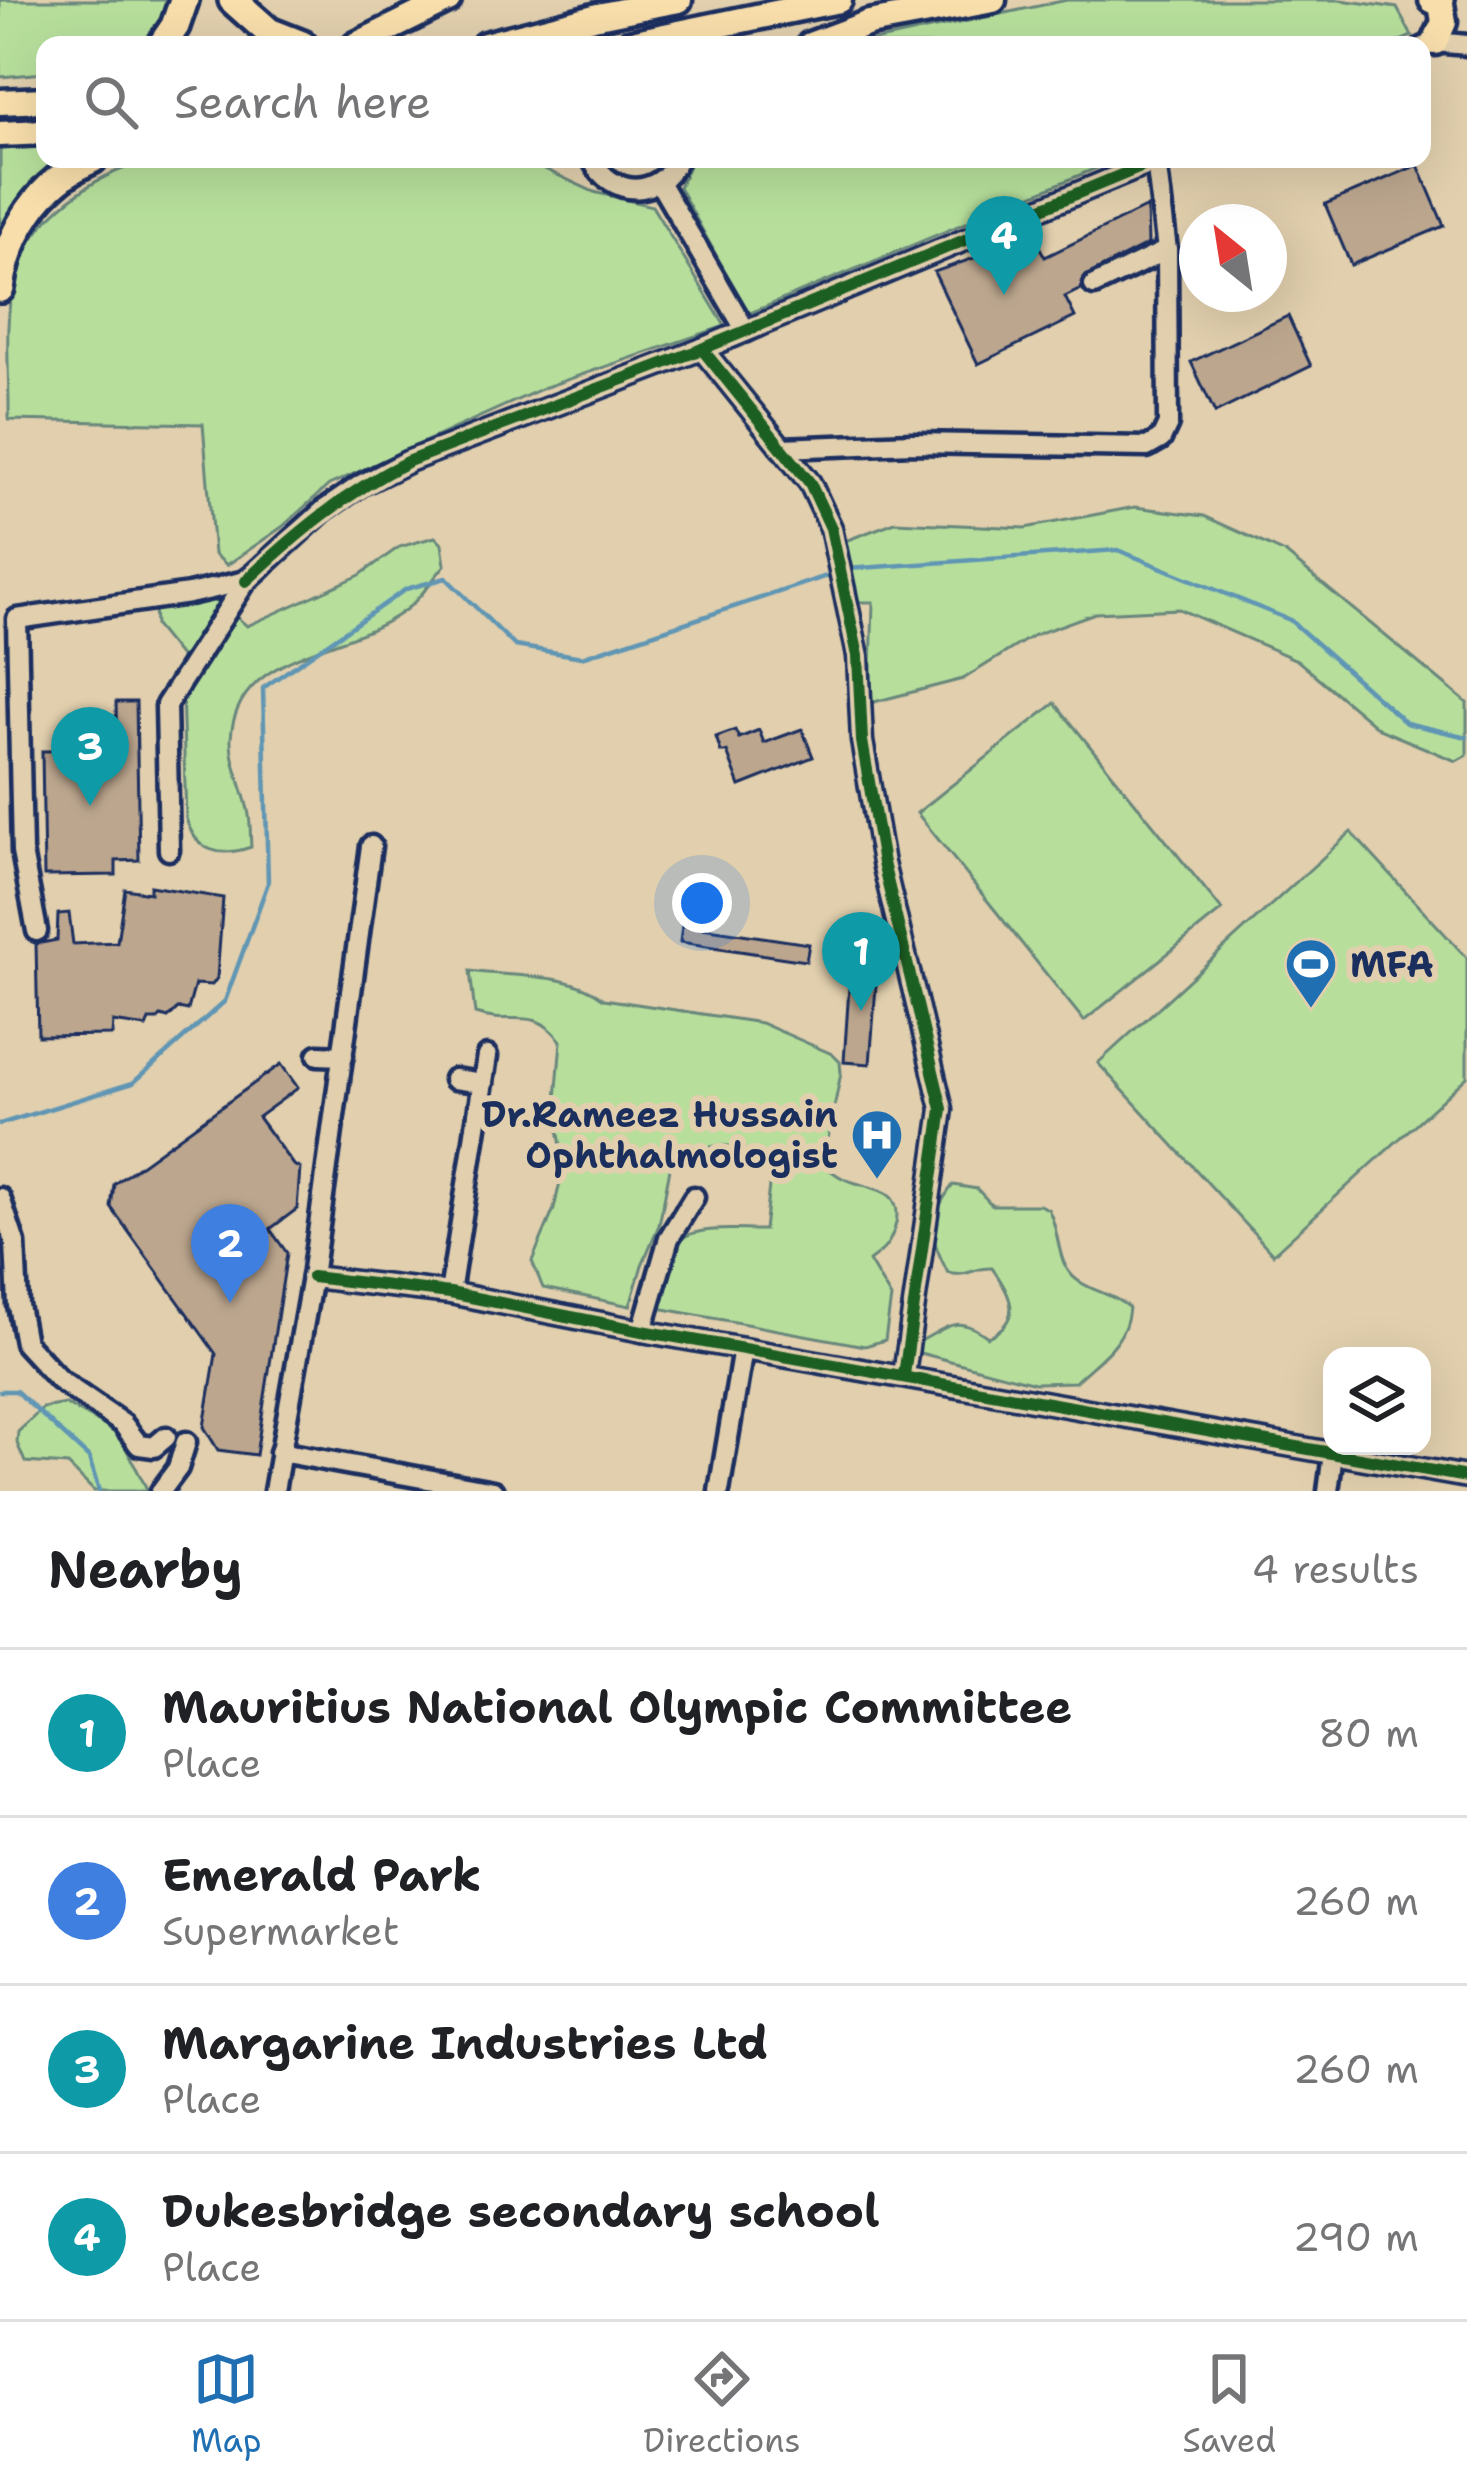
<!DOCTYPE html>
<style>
body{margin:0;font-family:"Shantell Sans",sans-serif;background:#f6f6f6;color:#202124}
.controls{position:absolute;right:36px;bottom:36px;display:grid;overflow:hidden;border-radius:24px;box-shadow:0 12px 48px #0002}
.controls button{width:108px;height:108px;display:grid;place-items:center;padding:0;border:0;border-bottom:3px solid #e0e0e0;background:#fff;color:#202124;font:60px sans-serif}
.compass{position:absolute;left:1179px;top:204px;width:108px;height:108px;border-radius:50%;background:#fff;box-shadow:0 12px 48px #0002;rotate:330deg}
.you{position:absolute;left:702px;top:903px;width:42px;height:42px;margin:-30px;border:9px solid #fff;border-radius:50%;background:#1a73e8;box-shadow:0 0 0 18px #1a73e833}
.badge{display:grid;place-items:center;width:78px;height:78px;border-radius:50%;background:#1f6fb2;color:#fff;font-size:39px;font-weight:700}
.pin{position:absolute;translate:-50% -99px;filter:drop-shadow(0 3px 6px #0008)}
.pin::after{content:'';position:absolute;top:63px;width:42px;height:36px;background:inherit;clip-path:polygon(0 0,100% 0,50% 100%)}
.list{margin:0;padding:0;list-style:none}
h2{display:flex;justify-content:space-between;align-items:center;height:156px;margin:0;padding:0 48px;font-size:51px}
h2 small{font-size:39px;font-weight:400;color:#757577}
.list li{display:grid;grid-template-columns:78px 1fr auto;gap:36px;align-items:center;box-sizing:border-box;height:168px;padding:0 48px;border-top:3px solid #e0e0e0}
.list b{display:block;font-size:45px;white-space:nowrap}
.list p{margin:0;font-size:39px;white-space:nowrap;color:#757577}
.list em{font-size:39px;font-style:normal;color:#757577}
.icon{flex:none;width:66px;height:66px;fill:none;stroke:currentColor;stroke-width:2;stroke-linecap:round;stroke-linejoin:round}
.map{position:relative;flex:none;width:1467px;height:1491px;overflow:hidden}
.search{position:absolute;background:#fff;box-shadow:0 12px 48px #0002;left:36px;right:36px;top:36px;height:132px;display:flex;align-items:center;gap:30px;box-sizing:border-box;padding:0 42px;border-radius:24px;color:#757577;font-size:45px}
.sheet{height:828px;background:#fff}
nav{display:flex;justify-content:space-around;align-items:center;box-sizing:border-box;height:168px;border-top:3px solid #e0e0e0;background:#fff;font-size:33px;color:#757577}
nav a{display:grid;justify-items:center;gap:6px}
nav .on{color:#1f6fb2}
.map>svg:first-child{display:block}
.green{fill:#b7df9b;stroke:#69877c;stroke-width:3}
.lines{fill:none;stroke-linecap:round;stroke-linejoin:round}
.stream{stroke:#6096b4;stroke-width:4.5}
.building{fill:#bca68e;stroke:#1b2f5e;stroke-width:3}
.minor-casing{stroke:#1b2f5e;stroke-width:27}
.major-casing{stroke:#1b2f5e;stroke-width:33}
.highway-casing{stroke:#1b2f5e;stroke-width:36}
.minor{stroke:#e1cfad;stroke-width:18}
.major{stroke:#f8deab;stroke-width:24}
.highway{stroke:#f8deab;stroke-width:27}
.major-bridge-casing{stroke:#1b2f5e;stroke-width:33;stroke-linecap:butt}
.major-bridge{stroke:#f8deab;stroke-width:24}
.cycleway-casing{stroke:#e1cfad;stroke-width:20}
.cycleway{stroke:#1b5e20;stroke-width:12}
.labels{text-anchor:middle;stroke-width:12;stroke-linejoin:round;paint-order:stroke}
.poi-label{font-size:36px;font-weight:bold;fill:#1b2f5e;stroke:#e1cfad;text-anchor:start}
</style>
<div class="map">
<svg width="1467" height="1491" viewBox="0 0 1467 1491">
<rect width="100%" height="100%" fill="#e1cfad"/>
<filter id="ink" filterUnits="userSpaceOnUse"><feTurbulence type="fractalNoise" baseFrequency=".00833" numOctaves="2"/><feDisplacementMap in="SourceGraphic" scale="24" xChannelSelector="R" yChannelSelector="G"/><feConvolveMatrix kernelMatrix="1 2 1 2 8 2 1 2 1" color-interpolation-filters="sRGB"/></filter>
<g filter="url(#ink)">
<!-- green -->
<g class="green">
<path d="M0 0H178L155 45H45V73L0 77Z"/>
<path d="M1067 0H1341L1397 8 1412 36 1391 45H855Z"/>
<path d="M45 135V159H68L0 261V140Z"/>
<path d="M211 159H523L594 192 652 206 725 326 546 387 329 485 282 527 227 565 214 554 203 424 9 420C10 376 3 323 14 280 27 225 84 180 137 164 159 157 188 160 211 159Z"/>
<path d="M692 159H1118L748 314 679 187Z"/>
<path d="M1135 507 1204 516 1285 553 1467 703V755L1456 761 1379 729 1297 660 1179 609 1095 613 1034 635 963 679 870 703 873 602H853L837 544 895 522 1025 528Z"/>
<path d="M435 537 442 544 445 565C432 580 418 602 401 613 345 653 236 651 231 738 230 761 243 787 248 810 251 822 250 835 251 847 219 858 196 852 186 818L181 658 155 626 154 605C206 588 205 589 247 626L360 575 399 547Z"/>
<path d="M1055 703 1222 910 1084 1021 917 813Z"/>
<path d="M1351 832 1467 958V1077L1273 1254 1098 1063Z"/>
<path d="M470 971C514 978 568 971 604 999L761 1023 832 1054 840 1062 841 1073 823 1164C830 1170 838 1177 847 1180 873 1190 903 1188 896 1223 891 1243 885 1250 869 1261L891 1298 885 1340 865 1346 653 1307C658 1289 662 1266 670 1250 685 1222 738 1231 764 1230L771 1168C739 1135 715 1147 673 1153L659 1225 642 1265 630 1306 543 1288 532 1261 554 1209 564 1164 555 1111 561 1041C533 1004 515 1027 475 1014Z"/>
<path d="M953 1185 977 1189 992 1205H1039L1048 1209C1061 1231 1055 1264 1077 1280 1093 1292 1114 1294 1129 1308 1126 1344 1100 1358 1075 1382L1035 1383 920 1353 917 1343C950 1326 955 1314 988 1337 1025 1319 1010 1293 992 1268 975 1267 966 1278 948 1273 929 1236 926 1220 953 1185Z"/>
<path d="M65 1404 118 1433 148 1491H94L68 1465 25 1462 17 1443 18 1432 43 1408Z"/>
</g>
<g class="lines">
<!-- stream -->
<g class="stream">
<path d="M847 569 1118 550 1290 620 1406 723 1467 737"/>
<path d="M0 1124 133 1083 225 1001 268 883 263 688 406 589 446 578 515 646 582 657 836 573"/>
<path d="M0 1391H16L89 1458 99 1491"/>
</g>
</g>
<!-- building -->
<g class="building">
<path d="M1418 165 1444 226 1351 265 1325 204Z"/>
<path d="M1147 207 1148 244 1084 277 1081 289 1065 297 1075 317 978 364 934 272 1034 237 1045 257Z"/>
<path d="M1288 316 1311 366 1215 413 1191 362Z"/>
<path d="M116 702H136L139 860 116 861V875L44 876 42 751 117 750Z"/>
<path d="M802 729 813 757 740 786 727 752H721L716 737 735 730 739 738 759 730 764 743Z"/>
<path d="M150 886 223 898 217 978 212 985 195 984 188 1010 178 1008 168 1018 161 1016 157 1020H149L146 1027 113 1022 112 1035 38 1036 36 944 57 940 58 914 69 913 73 944 117 942 125 889 150 893Z"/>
<path d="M682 925 809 944 806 961 680 942Z"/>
<path d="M851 958 878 960 870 1064 844 1062Z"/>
<path d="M281 1064 298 1088 258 1117 293 1165 300 1168 297 1209 270 1229 287 1253 256 1455 218 1450 204 1427 216 1354 111 1207 114 1184Z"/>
</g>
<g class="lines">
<!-- minor casing -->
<g class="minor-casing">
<g id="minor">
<path d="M1422 48 1435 42 1467 45"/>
<path d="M592 159C611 198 659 199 678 159"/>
<path d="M659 182 746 331"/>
<path d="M1094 285 1167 250"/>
<path d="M702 349 810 483 831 528 858 656 862 741 883 863 942 1109 904 1375"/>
<path d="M781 448 913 443 1147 447 1161 439 1168 424 1167 250 1156 161"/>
<path d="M169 850 166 705 246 581 324 510 362 484 409 461 702 349 1160 159"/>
<path d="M37 931 22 852 17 619 189 594 246 581"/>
<path d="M318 1055 343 1056"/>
<path d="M454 1079 483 1083"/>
<path d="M0 1198 15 1243 18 1305 25 1343 59 1380 123 1424 139 1445 154 1447 166 1437"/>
<path d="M312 1277 450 1293 642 1331 1467 1477"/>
<path d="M450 1293 487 1056"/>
<path d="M642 1331 669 1238 694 1197"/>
<path d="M280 1452 493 1491"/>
<path d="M161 1491 178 1468 186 1442"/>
<path d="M274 1491 312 1277 371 846"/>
<path d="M719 1491 743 1349"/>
<path d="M1328 1491 1333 1454"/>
</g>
</g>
<!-- major casing -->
<g class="major-casing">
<g id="major">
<path d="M1432 0 1441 4 1444 22 1435 42"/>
<path d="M642 7 679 0"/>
<path d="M650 39 839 0"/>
<path d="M356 45 448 0"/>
<path d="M485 45 598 16"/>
<path d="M810 45 869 23 993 0"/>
<path d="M0 102 45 100"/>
<path d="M0 134 45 132"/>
</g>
</g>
<!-- highway casing -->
<g class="highway-casing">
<g id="highway">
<path d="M233 0 269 32 302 45"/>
<path d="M162 45 175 26 184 0"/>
<path d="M0 288C8 231 40 182 92 159"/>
</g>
</g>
<!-- minor -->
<use href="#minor" class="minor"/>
<!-- major -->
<use href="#major" class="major"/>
<!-- highway -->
<use href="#highway" class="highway"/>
<!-- major-bridge casing -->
<g class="major-bridge-casing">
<g id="major-bridge">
<path d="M598 16 642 7"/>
<path d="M624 45 650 39"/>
</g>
</g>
<!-- major-bridge -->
<use href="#major-bridge" class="major-bridge"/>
<!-- cycleway casing -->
<g class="cycleway-casing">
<g id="cycleway">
<path d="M702 349 810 483 831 528 858 656 862 741 883 863 942 1109 904 1375"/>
<path d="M246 581C297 533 346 492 409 461L702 349 1160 159"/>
<path d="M312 1277 450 1293 642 1331 1467 1477"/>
</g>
</g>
<!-- cycleway -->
<use href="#cycleway" class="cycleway"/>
</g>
</g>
<!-- icons -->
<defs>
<g id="stadium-pin" transform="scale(2.7)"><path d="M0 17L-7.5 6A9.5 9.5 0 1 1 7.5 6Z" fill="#1f6fb2" stroke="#e1cfad"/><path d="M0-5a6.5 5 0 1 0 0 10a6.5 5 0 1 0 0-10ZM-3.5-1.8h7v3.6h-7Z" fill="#fff"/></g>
<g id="hospital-pin" transform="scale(2.7)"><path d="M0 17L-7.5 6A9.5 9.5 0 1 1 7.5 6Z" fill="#1f6fb2" stroke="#e1cfad"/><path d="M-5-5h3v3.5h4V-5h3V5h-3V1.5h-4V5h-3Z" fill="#fff"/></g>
</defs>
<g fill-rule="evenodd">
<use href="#stadium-pin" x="1311" y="964"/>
<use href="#hospital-pin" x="877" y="1135"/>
</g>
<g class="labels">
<!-- poi labels -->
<g class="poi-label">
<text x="1350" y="977">MFA</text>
<text x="838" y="1127" text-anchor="end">Dr.Rameez Hussain<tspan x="838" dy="41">Ophthalmologist</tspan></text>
</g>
</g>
</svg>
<div class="controls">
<button><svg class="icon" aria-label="layers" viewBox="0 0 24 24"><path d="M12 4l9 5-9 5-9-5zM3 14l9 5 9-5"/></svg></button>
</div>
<svg class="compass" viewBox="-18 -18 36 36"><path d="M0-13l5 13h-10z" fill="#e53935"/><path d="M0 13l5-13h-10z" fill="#757577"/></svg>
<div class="you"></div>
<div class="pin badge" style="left:861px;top:1011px;background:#0f9aa8">1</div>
<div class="pin badge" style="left:230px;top:1303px;background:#3f7fe0">2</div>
<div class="pin badge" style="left:90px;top:806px;background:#0f9aa8">3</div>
<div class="pin badge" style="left:1004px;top:295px;background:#0f9aa8">4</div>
<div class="search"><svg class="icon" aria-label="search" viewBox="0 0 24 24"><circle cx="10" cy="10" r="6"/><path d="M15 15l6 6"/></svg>Search here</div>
</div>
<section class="sheet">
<h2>Nearby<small>4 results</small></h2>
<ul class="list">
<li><span class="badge" style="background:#0f9aa8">1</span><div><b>Mauritius National Olympic Committee</b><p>Place</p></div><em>80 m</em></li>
<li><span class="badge" style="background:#3f7fe0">2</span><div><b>Emerald Park</b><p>Supermarket</p></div><em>260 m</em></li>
<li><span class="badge" style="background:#0f9aa8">3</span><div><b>Margarine Industries Ltd</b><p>Place</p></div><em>260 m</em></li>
<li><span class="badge" style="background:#0f9aa8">4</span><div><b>Dukesbridge secondary school</b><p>Place</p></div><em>290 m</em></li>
</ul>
</section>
<nav>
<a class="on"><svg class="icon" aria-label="map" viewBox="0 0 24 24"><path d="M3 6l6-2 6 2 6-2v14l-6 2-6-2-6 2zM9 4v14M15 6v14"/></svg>Map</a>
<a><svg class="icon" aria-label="directions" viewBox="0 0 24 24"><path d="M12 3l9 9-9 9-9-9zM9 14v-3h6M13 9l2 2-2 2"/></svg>Directions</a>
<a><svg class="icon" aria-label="saved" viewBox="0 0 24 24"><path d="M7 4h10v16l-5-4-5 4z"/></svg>Saved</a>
</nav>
